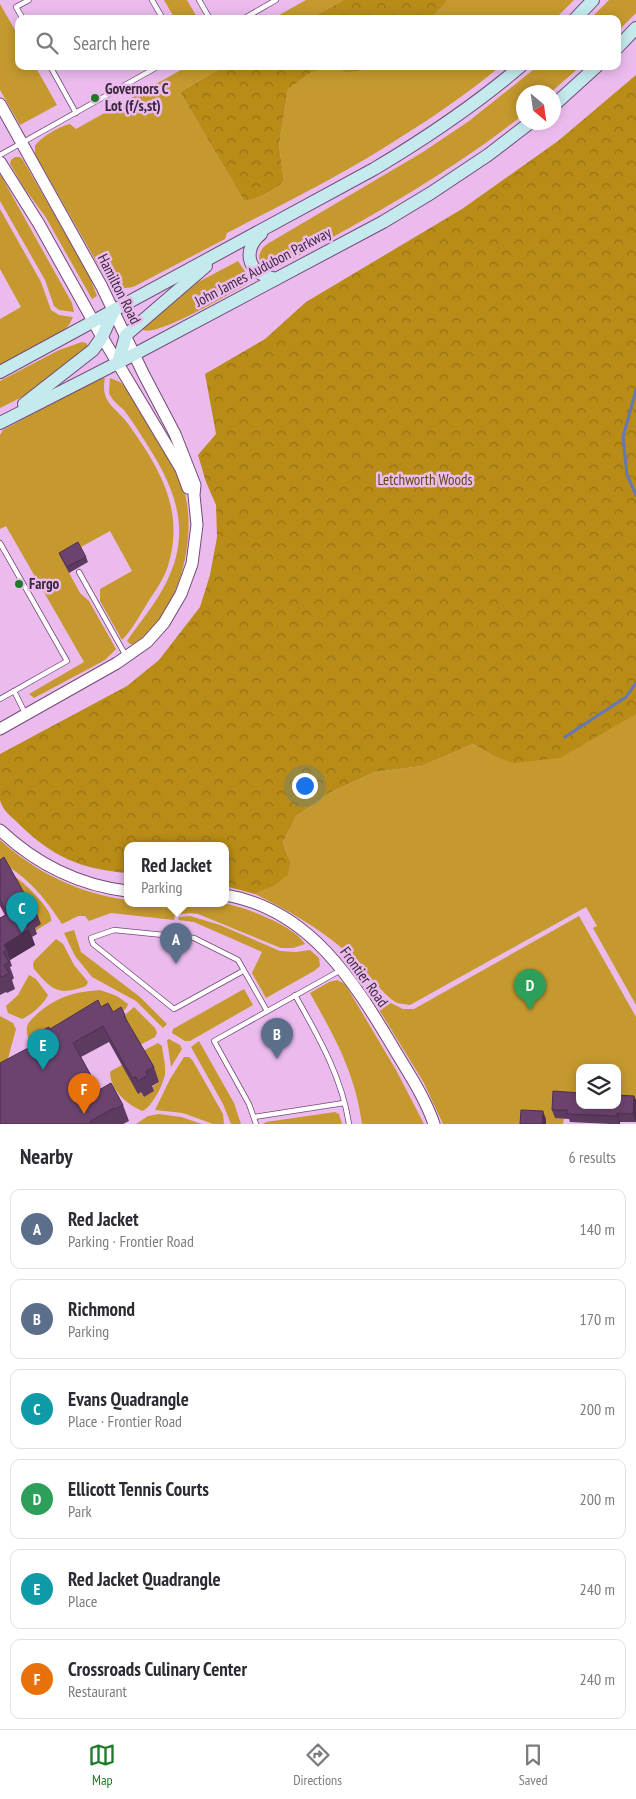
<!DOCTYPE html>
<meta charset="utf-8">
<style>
body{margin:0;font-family:"PT Sans Narrow",sans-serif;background:#f2f2f3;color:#2b2b33}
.controls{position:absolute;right:15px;bottom:15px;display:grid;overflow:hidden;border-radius:10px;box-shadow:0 2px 12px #0003}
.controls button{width:45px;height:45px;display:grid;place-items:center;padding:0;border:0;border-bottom:1px solid #e1e1e2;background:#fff;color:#2b2b33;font:25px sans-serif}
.compass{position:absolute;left:516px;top:85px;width:45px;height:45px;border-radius:50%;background:#fff;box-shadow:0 2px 12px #0003;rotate:151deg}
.you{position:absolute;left:304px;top:785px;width:18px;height:18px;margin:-12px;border:4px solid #fff;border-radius:50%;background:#1a73e8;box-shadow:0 0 0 8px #1a73e833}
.badge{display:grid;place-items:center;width:32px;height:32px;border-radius:50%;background:#1d7a29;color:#fff;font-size:16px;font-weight:700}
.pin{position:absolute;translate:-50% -41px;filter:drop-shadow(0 1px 2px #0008)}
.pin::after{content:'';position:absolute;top:26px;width:18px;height:15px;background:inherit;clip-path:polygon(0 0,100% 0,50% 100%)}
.popup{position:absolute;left:124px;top:842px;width:105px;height:65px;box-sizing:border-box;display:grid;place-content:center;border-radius:10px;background:#fff;filter:drop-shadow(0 1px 4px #0005);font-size:16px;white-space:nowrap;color:#7c7c81}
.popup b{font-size:19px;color:#2b2b33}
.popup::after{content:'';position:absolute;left:50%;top:100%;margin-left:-10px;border:10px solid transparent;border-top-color:#fff}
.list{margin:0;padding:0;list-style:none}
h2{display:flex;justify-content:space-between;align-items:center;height:65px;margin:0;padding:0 20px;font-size:21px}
h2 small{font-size:16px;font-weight:400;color:#7c7c81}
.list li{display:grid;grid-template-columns:32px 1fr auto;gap:15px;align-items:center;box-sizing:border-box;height:80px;margin:0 10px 10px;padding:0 10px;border:1px solid #e1e1e2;border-radius:10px}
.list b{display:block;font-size:19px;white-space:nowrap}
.list p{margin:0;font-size:16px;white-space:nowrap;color:#7c7c81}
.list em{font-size:16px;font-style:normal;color:#7c7c81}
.icon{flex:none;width:28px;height:28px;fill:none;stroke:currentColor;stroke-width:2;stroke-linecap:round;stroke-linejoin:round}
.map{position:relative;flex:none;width:636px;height:1124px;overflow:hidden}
.search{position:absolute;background:#fff;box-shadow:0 2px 12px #0003;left:15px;right:15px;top:15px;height:55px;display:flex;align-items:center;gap:12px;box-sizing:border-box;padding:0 18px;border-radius:10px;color:#7c7c81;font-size:19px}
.sheet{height:605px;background:#fff}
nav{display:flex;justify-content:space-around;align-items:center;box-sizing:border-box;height:70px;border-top:1px solid #e1e1e2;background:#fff;font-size:14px;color:#7c7c81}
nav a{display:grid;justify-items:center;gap:2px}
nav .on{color:#1d7a29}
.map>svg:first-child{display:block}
.green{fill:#c5992e}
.forest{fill:url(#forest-crowns)}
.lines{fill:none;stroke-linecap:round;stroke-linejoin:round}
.stream{stroke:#6378b8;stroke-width:3}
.service-casing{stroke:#734a76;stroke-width:6}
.tertiary-casing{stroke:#734a76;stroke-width:13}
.secondary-casing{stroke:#734a76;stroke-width:14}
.service{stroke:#fff;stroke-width:4.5}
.tertiary{stroke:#fff;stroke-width:11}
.secondary{stroke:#c4eaee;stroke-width:12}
.wall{fill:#5d3a5f}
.shaded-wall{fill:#4c2f4e}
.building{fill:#6c436f;stroke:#4c2f4e}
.poi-dot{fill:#1d7a29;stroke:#ebbbed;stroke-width:2}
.labels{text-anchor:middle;stroke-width:5;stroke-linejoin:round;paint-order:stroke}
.poi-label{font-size:15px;font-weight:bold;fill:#3a283b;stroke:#ebbbed;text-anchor:start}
.street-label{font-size:15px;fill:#3a283b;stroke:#ebbbed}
.park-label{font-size:15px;fill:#604911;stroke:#ebbbed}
</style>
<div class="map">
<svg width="636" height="1124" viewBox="0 0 636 1124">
<defs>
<pattern id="forest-crowns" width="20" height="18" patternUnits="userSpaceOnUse" patternTransform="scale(1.25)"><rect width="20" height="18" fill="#b88c17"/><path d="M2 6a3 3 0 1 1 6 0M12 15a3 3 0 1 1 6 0" fill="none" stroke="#977216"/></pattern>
</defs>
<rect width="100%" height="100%" fill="#ebbbed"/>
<!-- green -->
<g class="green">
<path d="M164 0H187L198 19H175Z"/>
<path d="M306 0H343L310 19H272Z"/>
<path d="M448 0H574L555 19H431Z"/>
<path d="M609 0H636V13L617 32V19H590Z"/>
<path d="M0 4 19 37V66H35L57 105 20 125 0 90Z"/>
<path d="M188 66H225L180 92 244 201C260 198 272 192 284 181L279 145 288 90 310 73 331 67 347 73 368 69 372 66H501C470 91 438 114 404 135 348 172 287 202 227 233L225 239 135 286C123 291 113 286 105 277L35 154V146C41 137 60 126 70 124L76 129Z"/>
<path d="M538 66H581L551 92H524L523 115C447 175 362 222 276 268 266 270 255 262 261 251 263 246 269 243 274 240L423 152 469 121Z"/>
<path d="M15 157H20L23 160 89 275 97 296 92 299 45 216 24 188 10 164 11 160Z"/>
<path d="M0 174 72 303 74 312 59 310 54 306 45 280 0 201Z"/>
<path d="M0 209 41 282 51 310 59 315 73 317 69 325 63 331 0 365V319L21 307 0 269Z"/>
<path d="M238 261 250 279 249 283C232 292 158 337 143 330L142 327 185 289Z"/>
<path d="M82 342 86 343 89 347 34 391 0 408V381L59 350Z"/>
<path d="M105 378C100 403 115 406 129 425 160 469 185 510 168 566 164 579 155 591 148 602 140 615 132 630 122 640L100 601V589L132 571 110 531 61 558 80 593 89 601 116 649 105 660 34 698 29 694 84 662 6 526 0 529V435L3 430 98 379Z"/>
<path d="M110 378 120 382 127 388C145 419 169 450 182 484 200 533 180 616 133 644H130L127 641C140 622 157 602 167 581 194 526 172 482 141 435 136 427 130 418 124 410 118 405 112 400 109 393Z"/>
<path d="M636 714V1005L593 928 597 926 586 907 410 1005 397 1003 391 999C374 984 361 964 343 949 316 926 287 910 255 894 284 880 298 877 283 842L296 816 331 792 375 772 422 766 473 744 494 756Z"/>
<path d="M0 840C37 873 78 893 127 900V903H221C243 906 294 925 305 944L293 948H281L198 914 190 913 175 915 174 920 111 913 89 921 85 916H78L62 924C46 899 26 875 0 862Z"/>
<path d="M14 876C23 881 54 911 51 921L35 931Z"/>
<path d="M190 916 220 925 280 951 296 952 310 950 319 958 320 966 314 971 266 998 252 973 262 952 194 922 178 920 179 917Z"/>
<path d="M579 916 636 1017V1104L617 1105V1068H580V1104L555 1118H564L563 1124H546V1119L524 1124H443L424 1083 378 1008 389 1002 403 1009H414Z"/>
<path d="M74 930 81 952 140 997 167 1024 163 1028 136 1001 92 977 75 956 64 933Z"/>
<path d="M56 939 63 944 74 965 88 982 86 986C58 996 53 991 34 969L33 965 34 961Z"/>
<path d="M29 975 36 979 48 995C44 1004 31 1015 22 1019L8 1013 6 1006 18 995Z"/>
<path d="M337 980 345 984 396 1070 424 1124H362C355 1072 335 1038 310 993L329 982Z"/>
<path d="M244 989 253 1005 190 1041H185L172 1033 173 1029Z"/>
<path d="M100 990 117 996 128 1004C125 1020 57 1050 40 1059 35 1050 25 1038 27 1027 28 1022 33 1018 36 1015 56 997 73 992 100 990Z"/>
<path d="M134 1007 155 1028 157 1033 155 1037 138 1046 116 1023Z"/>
<path d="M0 1016 13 1023 16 1029 6 1066 0 1073Z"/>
<path d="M169 1039 180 1045 182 1049 171 1067 167 1040Z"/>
<path d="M199 1041 234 1103 241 1124H231L223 1104 191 1047Z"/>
<path d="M158 1043 162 1046C163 1055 166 1065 165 1074 164 1083 151 1109 142 1111 127 1104 111 1091 110 1073L111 1071 122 1065 144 1097 152 1087 159 1082 141 1052Z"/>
<path d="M184 1057H189L193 1061 223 1114 224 1124H213L183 1113 155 1110 170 1079Z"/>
<path d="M335 1112 339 1114 342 1124H263L266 1122Z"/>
<path d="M159 1114 181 1117 202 1124H136L148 1116Z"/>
</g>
<!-- forest -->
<g class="forest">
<path d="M343 0H448L431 19H310Z"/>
<path d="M225 66H372L368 69 347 73 331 67 310 73 288 90 279 145 284 181C272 192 260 198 244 201L180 92Z"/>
<path d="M636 75V714L560 758 513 763 494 756 473 744 422 766 375 772 331 792 296 816 283 842 290 862 288 875 275 885 255 894 225 886V845H127V873C80 869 53 857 19 824 12 817 2 810 0 800 0 790 0 766 0 754L127 686 159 660 200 607 210 575 217 537 216 505 206 482 198 455 216 434 205 374 265 339 306 302 462 209 558 141Z"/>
</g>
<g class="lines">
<!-- stream -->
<g class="stream">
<path d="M636 390 623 437 627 475 636 495"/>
<path d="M565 737 626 697 636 683"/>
</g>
<!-- service casing -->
<g class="service-casing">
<g id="service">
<path d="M152 0 163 19"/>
<path d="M199 0 210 19"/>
<path d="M23 19 16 7 29 0"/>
<path d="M243 19 276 0"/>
<path d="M50 66 76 113"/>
<path d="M0 155 159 66"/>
<path d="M0 543 67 661 0 699"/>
<path d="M79 572 126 656"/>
<path d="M14 691 25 713"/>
<path d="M243 971 174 1009 93 944 91 938 114 930 194 938 238 960 267 1011"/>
<path d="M295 995C318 1036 342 1077 349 1124"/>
<path d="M254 1117 344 1103"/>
<path d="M256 1124 249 1104 214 1041 341 970"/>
</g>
</g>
<!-- tertiary casing -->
<g class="tertiary-casing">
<g id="tertiary">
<path d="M0 104 102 287 143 373 175 434 195 485 194 495 197 525 192 564 181 594 164 623 147 642 117 663 0 729"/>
<path d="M0 162 39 224 102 337 181 469 188 488"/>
<path d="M0 830C36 864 78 885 127 891"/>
<path d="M225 895C309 909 353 980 393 1047 407 1071 425 1097 434 1124"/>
</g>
</g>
<!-- secondary casing -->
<g class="secondary-casing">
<g id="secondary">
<path d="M575 19 593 0"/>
<path d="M617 48 636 28"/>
<path d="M554 105 597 66"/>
<path d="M261 234C250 242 245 258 255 269 260 275 269 277 276 279"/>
<path d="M118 363 126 335 206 266"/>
<path d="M0 372 374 169C426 138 475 105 521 66"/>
<path d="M24 404 93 350 102 337 114 310"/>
<path d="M0 423 135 354 383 222 431 193 488 155 531 122"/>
</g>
</g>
<!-- service -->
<use href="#service" class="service"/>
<!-- tertiary -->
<use href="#tertiary" class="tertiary"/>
<!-- secondary -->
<use href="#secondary" class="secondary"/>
</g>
<!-- wall -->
<g class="wall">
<path d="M59 553 86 557 88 562 69 573 61 558Z"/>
<path d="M0 860 29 902 35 908 41 924 35 928 37 934 32 937 35 945 10 960 12 966 10 967 14 978 12 980 15 989 7 993 6 992 0 995V918L5 915 0 906Z"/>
<path d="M101 1007 113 1012 125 1015 128 1023 154 1067 159 1082 152 1086 154 1091 144 1097 141 1092 138 1094 109 1042 81 1057 99 1090 123 1105 129 1121 123 1124H0L30 1047 44 1038 41 1031 50 1029Z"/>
<path d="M634 1096 636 1100V1122H620V1124H610L570 1122 569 1119 555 1118 552 1110Z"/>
</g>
<!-- shaded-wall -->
<g class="shaded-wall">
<path d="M29 929 35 945 10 960 7 950 4 945Z"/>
<path d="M634 1096 636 1100V1121L633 1114Z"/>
<path d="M543 1111 546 1119V1124H542Z"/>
<path d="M617 1113 620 1122V1124L617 1116Z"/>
</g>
<!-- building -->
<g class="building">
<path d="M78 542 86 557 67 567 59 553Z"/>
<path d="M4 857 29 902 31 901 35 908 28 913 31 919 25 922 29 929 4 945 7 950 3 952 9 962 4 965 9 973 2 977 1 976H0V918L8 914 0 900V860Z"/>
<path d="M98 1000 101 1007 108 1003 113 1012 121 1007 125 1015 124 1016 154 1067 146 1071 148 1075 138 1081 136 1077 132 1078 103 1026 73 1043 99 1090 111 1083 123 1105 115 1109 114 1108 91 1121 90 1124H0V1063L30 1047 29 1046 45 1037 41 1031 49 1027 50 1029Z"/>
<path d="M553 1091 580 1093V1105H617V1095L634 1096 633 1114 617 1113V1116L567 1114V1110H552Z"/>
<path d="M521 1110 543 1111 542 1124H520Z"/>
</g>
<!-- markers -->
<g class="poi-dot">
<circle cx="95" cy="98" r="5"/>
<circle cx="19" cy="584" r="5"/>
</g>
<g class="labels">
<!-- poi labels -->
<g class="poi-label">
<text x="105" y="94">Governors C<tspan x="105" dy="17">Lot (f/s,st)</tspan></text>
<text x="29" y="589">Fargo</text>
</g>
<!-- street labels -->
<g class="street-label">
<text transform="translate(263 267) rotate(-28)" y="5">John James Audubon Parkway</text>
<text transform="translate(119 289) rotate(63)" y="5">Hamilton Road</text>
<text transform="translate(364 977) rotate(54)" y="5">Frontier Road</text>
</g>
<!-- park labels -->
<g class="park-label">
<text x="425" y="485">Letchworth Woods</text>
</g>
</g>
</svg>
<div class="controls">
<button><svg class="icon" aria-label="layers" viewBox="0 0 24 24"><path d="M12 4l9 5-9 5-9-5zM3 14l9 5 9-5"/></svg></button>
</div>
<svg class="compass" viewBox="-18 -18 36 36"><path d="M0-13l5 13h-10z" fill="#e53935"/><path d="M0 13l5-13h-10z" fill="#7c7c81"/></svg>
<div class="you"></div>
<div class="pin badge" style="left:176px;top:964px;background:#5c6f8a">A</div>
<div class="popup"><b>Red Jacket</b>Parking</div>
<div class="pin badge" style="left:277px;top:1059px;background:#5c6f8a">B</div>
<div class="pin badge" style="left:22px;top:933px;background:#0f9aa8">C</div>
<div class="pin badge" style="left:530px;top:1010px;background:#2e9e5b">D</div>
<div class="pin badge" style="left:43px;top:1070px;background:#0f9aa8">E</div>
<div class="pin badge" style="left:84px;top:1114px;background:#e8710a">F</div>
<div class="search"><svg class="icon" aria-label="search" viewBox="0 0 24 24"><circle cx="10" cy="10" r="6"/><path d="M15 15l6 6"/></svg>Search here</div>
</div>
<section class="sheet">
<h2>Nearby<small>6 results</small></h2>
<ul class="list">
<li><span class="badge" style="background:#5c6f8a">A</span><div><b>Red Jacket</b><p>Parking · Frontier Road</p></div><em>140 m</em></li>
<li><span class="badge" style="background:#5c6f8a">B</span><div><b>Richmond</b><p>Parking</p></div><em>170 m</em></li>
<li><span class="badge" style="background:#0f9aa8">C</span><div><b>Evans Quadrangle</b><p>Place · Frontier Road</p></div><em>200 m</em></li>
<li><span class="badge" style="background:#2e9e5b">D</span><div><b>Ellicott Tennis Courts</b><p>Park</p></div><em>200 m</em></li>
<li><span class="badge" style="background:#0f9aa8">E</span><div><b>Red Jacket Quadrangle</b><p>Place</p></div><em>240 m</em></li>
<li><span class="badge" style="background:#e8710a">F</span><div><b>Crossroads Culinary Center</b><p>Restaurant</p></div><em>240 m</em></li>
</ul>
</section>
<nav>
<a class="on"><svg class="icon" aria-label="map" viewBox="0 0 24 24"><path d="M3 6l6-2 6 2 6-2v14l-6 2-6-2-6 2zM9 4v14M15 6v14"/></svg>Map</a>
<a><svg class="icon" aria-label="directions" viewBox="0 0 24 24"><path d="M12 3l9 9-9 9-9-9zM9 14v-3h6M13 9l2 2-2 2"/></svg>Directions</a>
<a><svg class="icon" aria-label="saved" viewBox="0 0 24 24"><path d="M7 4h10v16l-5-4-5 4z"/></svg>Saved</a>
</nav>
